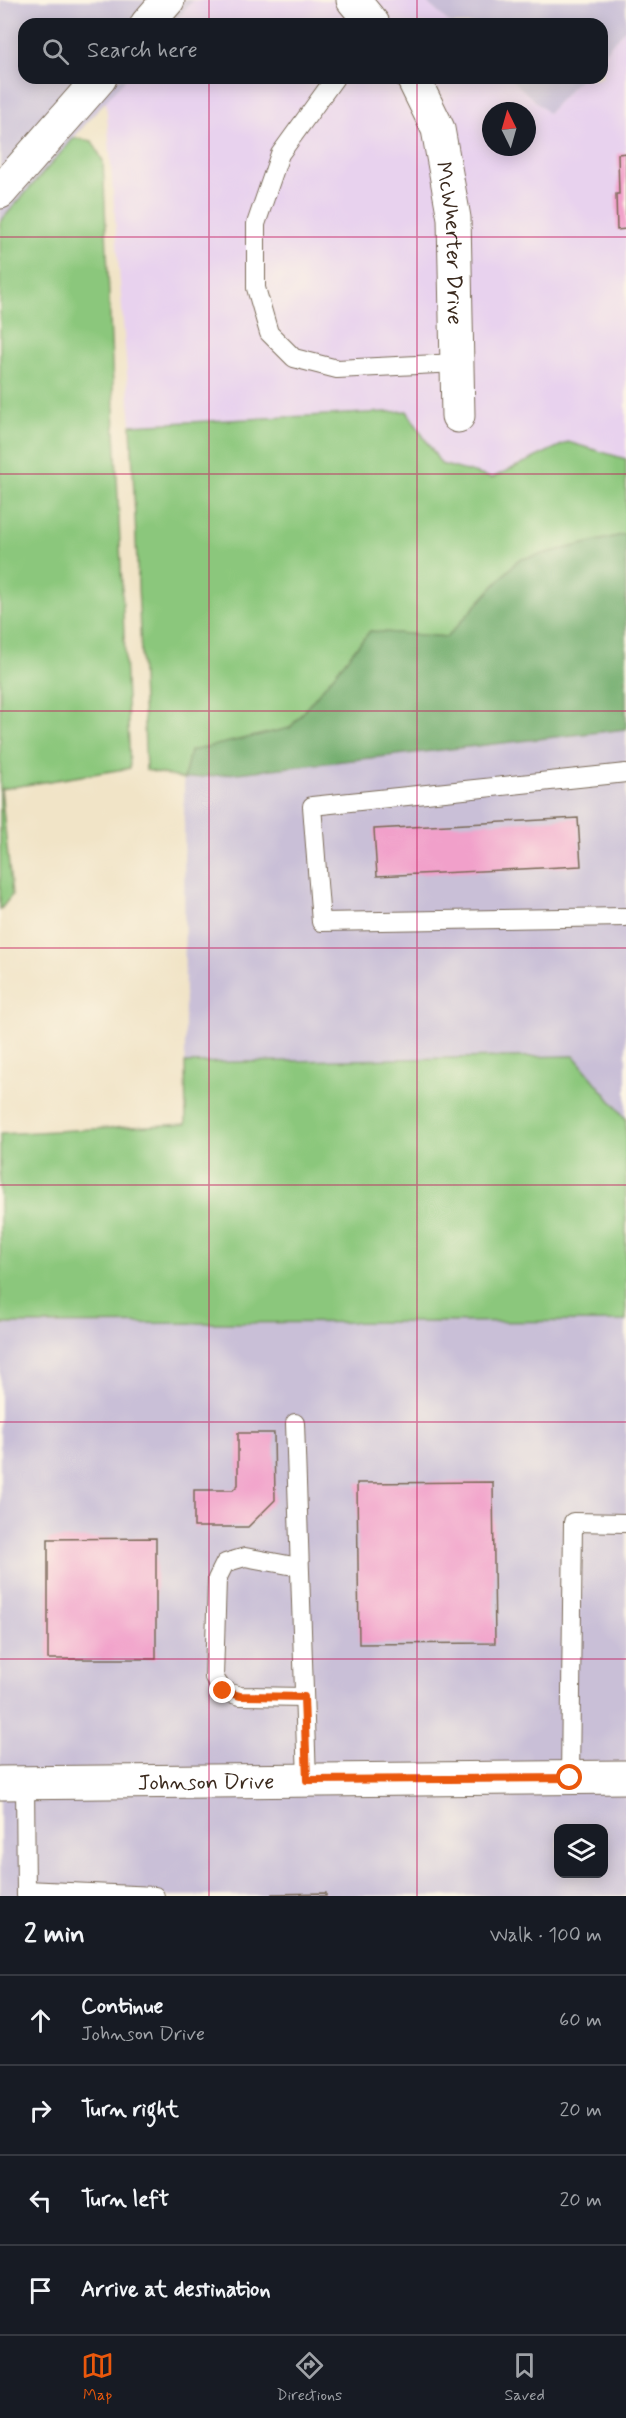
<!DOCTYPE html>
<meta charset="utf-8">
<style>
body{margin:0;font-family:Mynerve,sans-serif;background:#20242c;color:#f1f3f6}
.controls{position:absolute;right:18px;bottom:18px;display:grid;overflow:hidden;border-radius:12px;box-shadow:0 3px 15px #0003}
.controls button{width:54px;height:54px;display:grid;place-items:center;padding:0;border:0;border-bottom:2px solid #363941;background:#171b24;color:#f1f3f6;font:30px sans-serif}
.compass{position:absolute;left:482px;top:102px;width:54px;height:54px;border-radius:50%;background:#171b24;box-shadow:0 3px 15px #0003;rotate:355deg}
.stop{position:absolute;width:18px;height:18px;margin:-14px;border:4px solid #ea580c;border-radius:50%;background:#fff}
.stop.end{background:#ea580c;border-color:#fff;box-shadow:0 2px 6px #0008}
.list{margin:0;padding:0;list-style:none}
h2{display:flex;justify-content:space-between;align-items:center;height:78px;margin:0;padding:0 24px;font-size:26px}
h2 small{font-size:20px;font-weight:400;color:#9ea1a6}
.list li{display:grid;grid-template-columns:39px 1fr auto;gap:18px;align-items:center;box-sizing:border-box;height:90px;padding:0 24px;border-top:2px solid #363941}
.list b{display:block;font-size:22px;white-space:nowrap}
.list p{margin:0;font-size:20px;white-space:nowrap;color:#9ea1a6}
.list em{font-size:20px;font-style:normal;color:#9ea1a6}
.icon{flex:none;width:33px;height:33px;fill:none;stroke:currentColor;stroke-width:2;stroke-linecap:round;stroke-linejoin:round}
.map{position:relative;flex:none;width:626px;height:1896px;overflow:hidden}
.search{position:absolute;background:#171b24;box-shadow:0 3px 15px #0003;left:18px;right:18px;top:18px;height:66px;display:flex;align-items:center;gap:15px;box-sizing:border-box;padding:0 21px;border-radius:18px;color:#9ea1a6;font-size:22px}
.sheet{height:438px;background:#171b24}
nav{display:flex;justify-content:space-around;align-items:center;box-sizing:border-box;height:84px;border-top:2px solid #363941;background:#171b24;font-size:16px;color:#9ea1a6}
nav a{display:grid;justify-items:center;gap:3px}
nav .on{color:#ea580c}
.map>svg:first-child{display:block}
.built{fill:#e8d2ee;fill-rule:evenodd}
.industrial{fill:#c9bfd7;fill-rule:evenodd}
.green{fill:#8bc77c;stroke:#63784d;stroke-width:1.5}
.forest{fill:#70ac6c;stroke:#566b45;stroke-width:1.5}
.building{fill:#f1a0ca}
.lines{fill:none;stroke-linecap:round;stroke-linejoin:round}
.service-casing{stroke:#7b6b59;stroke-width:20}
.minor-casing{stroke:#7b6b59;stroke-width:35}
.tertiary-casing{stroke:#7b6b59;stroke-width:35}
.service{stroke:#fff;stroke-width:18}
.minor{stroke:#fff;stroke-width:33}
.tertiary{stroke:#fff;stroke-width:33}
.route{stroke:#ea580c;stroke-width:8}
.grid{fill:none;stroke:#c2185b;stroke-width:1.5;stroke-opacity:0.55}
.labels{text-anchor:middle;stroke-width:5;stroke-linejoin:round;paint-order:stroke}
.street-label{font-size:22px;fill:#3b2a1e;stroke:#fcf5e5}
</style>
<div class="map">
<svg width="626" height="1896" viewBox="0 0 626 1896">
<rect width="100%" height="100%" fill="#fcf5e5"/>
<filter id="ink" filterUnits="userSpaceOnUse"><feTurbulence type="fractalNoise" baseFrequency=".0167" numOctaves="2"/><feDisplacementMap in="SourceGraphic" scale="12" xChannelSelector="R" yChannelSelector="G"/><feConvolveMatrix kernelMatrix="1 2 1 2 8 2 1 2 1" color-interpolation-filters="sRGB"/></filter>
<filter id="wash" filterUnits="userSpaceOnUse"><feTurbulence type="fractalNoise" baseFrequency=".008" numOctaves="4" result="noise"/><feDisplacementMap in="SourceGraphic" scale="24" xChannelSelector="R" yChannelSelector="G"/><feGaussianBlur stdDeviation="1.35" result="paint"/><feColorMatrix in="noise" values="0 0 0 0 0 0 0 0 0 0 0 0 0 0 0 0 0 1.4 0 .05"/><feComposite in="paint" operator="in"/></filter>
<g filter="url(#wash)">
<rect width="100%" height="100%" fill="#f1e4c7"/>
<!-- built -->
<g class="built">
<path d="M193 0H424L451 24H173Z"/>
<path d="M626 28V459L568 442 492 478 441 464 407 411 131 425 106 101 126 78H510L548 113 580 78H602V55ZM491 111H527V147H491Z"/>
</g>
<!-- industrial -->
<g class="industrial">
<path d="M0 0H193L173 24H24V78H126L0 222Z"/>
<path d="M424 0H626V28L602 55V24H451Z"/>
<path d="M510 78H580L548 113Z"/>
<path d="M626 729V1119L574 1056 185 1063 184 779Z"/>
<path d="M626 1321V1896H0V1325ZM558 1828H604V1874H558Z"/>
</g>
<!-- green -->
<g class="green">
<path d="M74 138 92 141 103 161 130 768 1 789 12 895 0 910V222Z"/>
<path d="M407 411 441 464 492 478 568 442 626 459V534L518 560 447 637 370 631 290 728 190 751 184 779 146 770 131 425Z"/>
<path d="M574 1056 626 1119V1321L0 1324V1134L186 1124 185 1063Z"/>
</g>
<!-- forest -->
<path class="forest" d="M626 534V729L184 779 190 751 290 728 370 631 447 637 518 560Z"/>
<g id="blocks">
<!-- building -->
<g class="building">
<path d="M626 153V229L617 230 616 194H619L618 154Z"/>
<path d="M578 818 581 866 377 876 374 829Z"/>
<path d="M238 1433H274L275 1500 248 1527H194V1490H233L238 1485Z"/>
<path d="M493 1482 495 1643 359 1644 357 1483Z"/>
<path d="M156 1538V1659H48V1539Z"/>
<path d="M326 1893V1896H272V1894Z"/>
</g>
</g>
</g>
<g filter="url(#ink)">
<use href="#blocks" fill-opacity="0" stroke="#7b6b59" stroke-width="1.5"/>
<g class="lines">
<!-- service casing -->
<g class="service-casing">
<g id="service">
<path d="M335 78 280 154 256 224V288L269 333 294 358 337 369 457 363"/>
<path d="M626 773 312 806 321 922 626 917"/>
<path d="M295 1423 307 1780"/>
<path d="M299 1567 245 1557 225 1563 217 1579 214 1677 223 1691 240 1696 304 1697"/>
<path d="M570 1778 573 1522 626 1523"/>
<path d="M25 1783 26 1896"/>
<path d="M26 1890 155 1896"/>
</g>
</g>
<!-- minor casing -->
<g class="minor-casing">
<g id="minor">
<path d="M353 0 373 24"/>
<path id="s1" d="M413 78 438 129 454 218 458 416"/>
<path id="s2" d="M0 1783 626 1777"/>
</g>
</g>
<!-- tertiary casing -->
<g class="tertiary-casing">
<g id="tertiary">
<path d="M147 24 168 0"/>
<path d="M0 192 100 78"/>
</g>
</g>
<!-- service -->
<use href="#service" class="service"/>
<!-- minor -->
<use href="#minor" class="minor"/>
<!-- tertiary -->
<use href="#tertiary" class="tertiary"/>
</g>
</g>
<g class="lines" filter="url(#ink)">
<!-- route -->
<path class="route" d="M223 1691 240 1696 304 1697 307 1780 570 1778"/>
</g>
<!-- grid -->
<path class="grid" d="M209 0V24M417 0V24M209 78V1896M417 78V1896M0 237H626M0 474H626M0 711H626M0 948H626M0 1185H626M0 1422H626M0 1659H626"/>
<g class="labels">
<!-- street labels -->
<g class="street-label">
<text dy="8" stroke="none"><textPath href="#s1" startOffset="172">McWherter Drive</textPath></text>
<text dy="8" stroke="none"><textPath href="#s2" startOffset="206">Johnson Drive</textPath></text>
</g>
</g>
</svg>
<div class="controls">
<button><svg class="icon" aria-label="layers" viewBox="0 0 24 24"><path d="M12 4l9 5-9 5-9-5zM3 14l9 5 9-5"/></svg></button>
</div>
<svg class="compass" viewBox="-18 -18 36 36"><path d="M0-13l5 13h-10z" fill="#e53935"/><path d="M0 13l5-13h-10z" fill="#9ea1a6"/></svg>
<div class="stop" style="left:570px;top:1778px"></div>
<div class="stop end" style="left:223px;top:1691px"></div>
<div class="search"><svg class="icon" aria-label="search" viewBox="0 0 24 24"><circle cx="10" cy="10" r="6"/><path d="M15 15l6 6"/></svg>Search here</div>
</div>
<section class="sheet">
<h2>2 min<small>Walk · 100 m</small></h2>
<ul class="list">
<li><svg class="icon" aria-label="ahead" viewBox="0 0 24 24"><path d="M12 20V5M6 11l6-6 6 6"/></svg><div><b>Continue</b><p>Johnson Drive</p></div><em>60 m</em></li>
<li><svg class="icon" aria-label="right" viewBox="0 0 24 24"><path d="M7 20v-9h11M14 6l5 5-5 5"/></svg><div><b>Turn right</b></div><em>20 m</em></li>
<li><svg class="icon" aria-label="left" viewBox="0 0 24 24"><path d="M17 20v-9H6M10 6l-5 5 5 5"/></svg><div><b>Turn left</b></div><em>20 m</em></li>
<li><svg class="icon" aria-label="arrive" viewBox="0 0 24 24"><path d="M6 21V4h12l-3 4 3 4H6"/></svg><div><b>Arrive at destination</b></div></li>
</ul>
</section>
<nav>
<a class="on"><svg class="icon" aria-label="map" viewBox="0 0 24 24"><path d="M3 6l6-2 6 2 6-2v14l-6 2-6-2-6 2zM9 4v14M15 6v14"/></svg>Map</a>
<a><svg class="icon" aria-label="directions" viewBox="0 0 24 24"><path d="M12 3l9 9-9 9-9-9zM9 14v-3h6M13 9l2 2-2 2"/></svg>Directions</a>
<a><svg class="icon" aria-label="saved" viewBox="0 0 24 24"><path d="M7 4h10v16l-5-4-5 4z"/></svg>Saved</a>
</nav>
